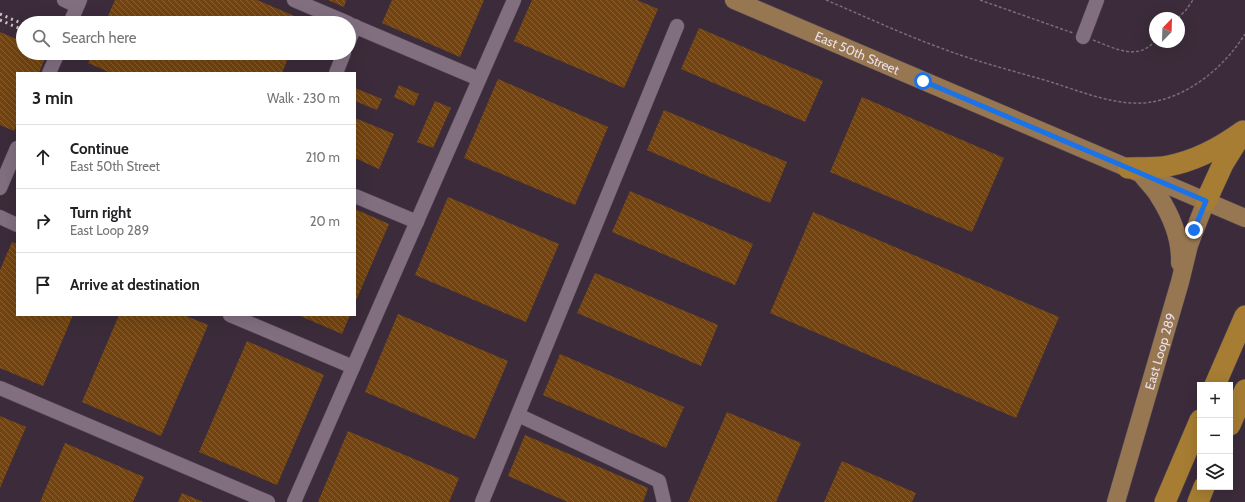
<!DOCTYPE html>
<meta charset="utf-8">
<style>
body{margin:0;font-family:Cabin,sans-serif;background:#f6f6f6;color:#202124}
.controls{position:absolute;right:12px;bottom:12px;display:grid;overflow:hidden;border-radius:0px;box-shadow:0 4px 16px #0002}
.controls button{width:36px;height:36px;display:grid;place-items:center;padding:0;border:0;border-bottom:1px solid #e0e0e0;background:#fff;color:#202124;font:20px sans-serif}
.compass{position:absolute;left:1149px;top:12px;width:36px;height:36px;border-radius:50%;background:#fff;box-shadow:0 4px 16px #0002;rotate:23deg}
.stop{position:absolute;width:12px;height:12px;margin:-9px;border:3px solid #1a73e8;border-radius:50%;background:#fff}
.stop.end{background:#1a73e8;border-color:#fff;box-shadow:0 1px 4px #0008}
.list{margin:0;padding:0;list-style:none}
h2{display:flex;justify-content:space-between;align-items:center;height:52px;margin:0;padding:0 16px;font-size:17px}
h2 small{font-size:13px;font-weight:400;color:#757577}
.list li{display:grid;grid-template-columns:26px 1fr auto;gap:12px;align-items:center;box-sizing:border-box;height:64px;padding:0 16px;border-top:1px solid #e0e0e0}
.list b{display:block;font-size:15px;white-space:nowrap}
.list p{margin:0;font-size:13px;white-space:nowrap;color:#757577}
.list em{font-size:13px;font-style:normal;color:#757577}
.icon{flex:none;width:22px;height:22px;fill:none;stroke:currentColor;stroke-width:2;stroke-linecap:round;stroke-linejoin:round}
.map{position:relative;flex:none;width:1245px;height:502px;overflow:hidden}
.search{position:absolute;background:#fff;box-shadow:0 4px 16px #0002;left:16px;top:16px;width:340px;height:44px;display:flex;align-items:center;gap:10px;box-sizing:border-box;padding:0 14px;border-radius:22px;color:#757577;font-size:15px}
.panel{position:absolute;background:#fff;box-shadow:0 4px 16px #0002;left:16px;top:72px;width:340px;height:244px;border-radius:0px}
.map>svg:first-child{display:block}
.building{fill:url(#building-back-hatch)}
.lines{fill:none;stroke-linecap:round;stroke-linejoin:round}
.minor-casing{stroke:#564956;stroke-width:15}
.major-casing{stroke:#564956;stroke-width:19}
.highway-casing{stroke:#564956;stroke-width:22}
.path{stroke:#7a6c79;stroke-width:1.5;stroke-dasharray:3 2;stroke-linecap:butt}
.minor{stroke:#816f80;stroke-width:14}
.major{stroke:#977751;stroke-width:18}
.highway{stroke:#a67d32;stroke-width:21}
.rail{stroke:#cbbfca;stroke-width:3;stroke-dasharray:2 4;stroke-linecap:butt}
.route{stroke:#1a73e8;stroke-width:5}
.labels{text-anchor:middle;stroke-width:3;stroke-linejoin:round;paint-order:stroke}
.street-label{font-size:13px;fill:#eadfe9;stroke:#312231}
</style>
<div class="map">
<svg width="1245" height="502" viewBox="0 0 1245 502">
<defs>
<pattern id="building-back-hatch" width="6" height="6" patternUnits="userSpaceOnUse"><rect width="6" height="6" fill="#73440f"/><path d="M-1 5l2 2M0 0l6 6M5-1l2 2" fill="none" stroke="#875f32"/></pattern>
</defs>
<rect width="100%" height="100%" fill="#3c2c3b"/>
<!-- building -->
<g class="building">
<path d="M115 0H257L304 20 303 23H105Z"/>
<path d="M328 0H346L344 7Z"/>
<path d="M392 0H484L460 57 382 23Z"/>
<path d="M532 0H637L658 9 624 88 514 41Z"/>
<path d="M699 28 823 81 805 122 681 69Z"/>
<path d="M0 32 23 42V53H47L39 73H17V124L14 131 0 125Z"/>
<path d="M93 53H290L282 73H111L88 63Z"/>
<path d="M498 79 608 127 575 205 464 158Z"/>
<path d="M399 85 419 94 414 106 394 97Z"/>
<path d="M355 88 382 99 377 110 355 101Z"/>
<path d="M862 97 1004 158 972 232 830 172Z"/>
<path d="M435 101 451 108 433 148 417 142Z"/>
<path d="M664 110 787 162 770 203 647 150Z"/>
<path d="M355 118 394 134 379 169 355 158Z"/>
<path d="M630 191 753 244 735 285 612 232Z"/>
<path d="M448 197 559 244 526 322 415 275Z"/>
<path d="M355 209 389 224 355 303Z"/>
<path d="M813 212 1059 317 1016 418 770 313Z"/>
<path d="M12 242 17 244V315H73L43 386 0 368V270Z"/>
<path d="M595 273 718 325 701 366 577 313Z"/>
<path d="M398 314 508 361 475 439 365 392Z"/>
<path d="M119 315H184L208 325 161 436 82 402Z"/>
<path d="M298 315H350L342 334Z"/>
<path d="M247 341 324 375 277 485 199 452Z"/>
<path d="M560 354 684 407 666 448 543 395Z"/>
<path d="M727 412 801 443 776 502H688Z"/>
<path d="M0 416 26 427 0 488Z"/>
<path d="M348 431 459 478 449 502H318Z"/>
<path d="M525 435 648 488 643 502H568L508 476Z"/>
<path d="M65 443 144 477 133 502H40Z"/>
<path d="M842 461 916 493 912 502H824Z"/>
<path d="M182 493 203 502H178Z"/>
</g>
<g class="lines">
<!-- minor casing -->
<g class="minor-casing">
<g id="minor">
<path d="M64 0 77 6"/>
<path d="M294 0 348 23"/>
<path d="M70 23 80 0"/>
<path d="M349 24 479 79"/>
<path d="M1083 37 1097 0"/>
<path d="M349 41 355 26"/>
<path d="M49 73 58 53"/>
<path d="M336 73 344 53"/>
<path d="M0 188 17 148"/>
<path d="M355 196 417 222"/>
<path d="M0 217 17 225"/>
<path d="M230 315 353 367"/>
<path d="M0 388 268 502"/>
<path d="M518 415 659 481 664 502"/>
<path d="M294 502 514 0"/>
<path d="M482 502 677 26"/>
</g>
</g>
<!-- major casing -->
<g class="major-casing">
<g id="major">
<path id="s1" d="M734 0 1245 218"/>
<path d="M1142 175C1147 182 1154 188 1158 195 1171 215 1181 239 1180 263"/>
<path id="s2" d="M1116 502 1180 282 1189 245 1206 201"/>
</g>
</g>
<!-- highway casing -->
<g class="highway-casing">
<g id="highway">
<path d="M1128 168C1141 167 1155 169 1168 166 1195 161 1221 147 1243 131"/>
<path d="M1206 201 1223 164 1241 135"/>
<path d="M1215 385 1245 316"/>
<path d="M1230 425 1245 390"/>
<path d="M1165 502 1200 420"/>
<path d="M1198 502 1204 487"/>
</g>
</g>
<!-- path -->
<g class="path">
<path d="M826 0C864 16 902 34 941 48 977 62 1014 71 1051 82 1079 91 1113 105 1143 103 1185 100 1223 69 1245 34"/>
<path d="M980 0 1073 33"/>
<path d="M1178 18 1186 10 1193 0"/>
<path d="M1093 40C1109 46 1129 57 1145 49 1149 47 1152 44 1155 41"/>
</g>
<!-- minor -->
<use href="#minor" class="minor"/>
<!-- major -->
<use href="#major" class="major"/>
<!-- highway -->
<use href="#highway" class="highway"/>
<!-- rail -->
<g class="rail">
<path d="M0 14 23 24"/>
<path d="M0 20 23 30"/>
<path d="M77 53 90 58"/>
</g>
</g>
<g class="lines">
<!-- route -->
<path class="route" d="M923 81 1206 201 1194 230"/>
</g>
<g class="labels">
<!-- street labels -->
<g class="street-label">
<text dy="5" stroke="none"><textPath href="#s1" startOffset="134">East 50th Street</textPath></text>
<text dy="5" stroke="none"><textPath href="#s2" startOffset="157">East Loop 289</textPath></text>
</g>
</g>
</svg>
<div class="controls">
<button>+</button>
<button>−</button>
<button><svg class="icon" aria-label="layers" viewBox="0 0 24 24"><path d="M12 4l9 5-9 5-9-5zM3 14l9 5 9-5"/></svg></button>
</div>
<svg class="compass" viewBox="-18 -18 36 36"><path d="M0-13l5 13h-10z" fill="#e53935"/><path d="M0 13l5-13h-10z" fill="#757577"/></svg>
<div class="stop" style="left:923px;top:81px"></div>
<div class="stop end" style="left:1194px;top:230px"></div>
<div class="search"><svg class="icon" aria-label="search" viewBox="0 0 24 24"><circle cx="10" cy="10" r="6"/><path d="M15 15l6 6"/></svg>Search here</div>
<section class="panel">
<h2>3 min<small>Walk · 230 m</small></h2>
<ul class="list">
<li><svg class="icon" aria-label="ahead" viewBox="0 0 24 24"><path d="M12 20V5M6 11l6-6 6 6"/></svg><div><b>Continue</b><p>East 50th Street</p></div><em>210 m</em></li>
<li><svg class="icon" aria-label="right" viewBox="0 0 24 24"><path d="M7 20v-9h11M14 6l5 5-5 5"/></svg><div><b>Turn right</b><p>East Loop 289</p></div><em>20 m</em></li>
<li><svg class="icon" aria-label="arrive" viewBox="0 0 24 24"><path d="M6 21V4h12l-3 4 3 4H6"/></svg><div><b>Arrive at destination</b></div></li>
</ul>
</section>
</div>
